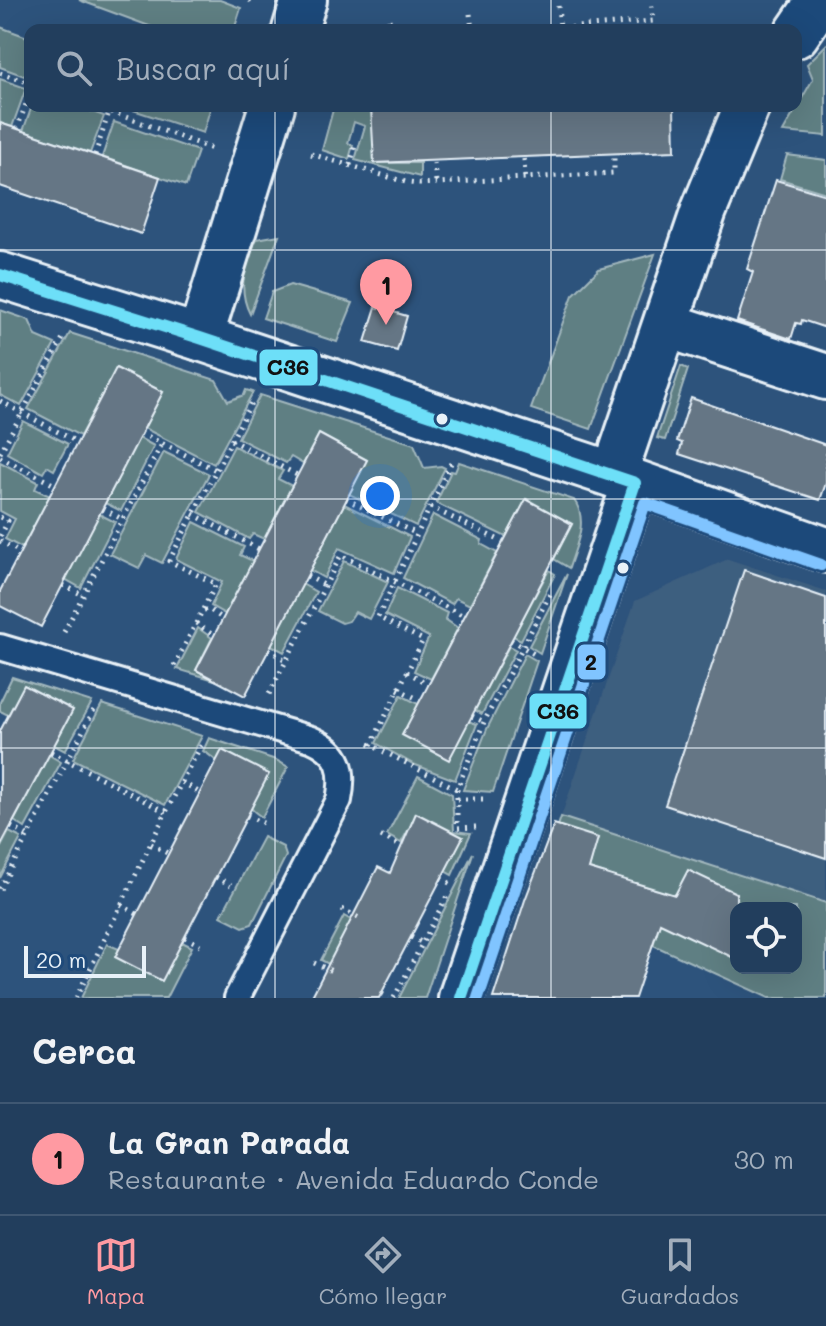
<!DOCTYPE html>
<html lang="es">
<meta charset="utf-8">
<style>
body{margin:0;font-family:Mali,sans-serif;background:#2a4563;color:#f1f3f6}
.controls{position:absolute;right:24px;bottom:24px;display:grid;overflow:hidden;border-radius:16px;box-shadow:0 8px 32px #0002}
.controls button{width:72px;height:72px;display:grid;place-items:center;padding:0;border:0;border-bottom:2px solid #3f5772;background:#223e5d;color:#f1f3f6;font:40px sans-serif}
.scale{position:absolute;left:24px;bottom:20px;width:122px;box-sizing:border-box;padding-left:8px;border:4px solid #e8f1f8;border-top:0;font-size:22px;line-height:28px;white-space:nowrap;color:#e8f1f8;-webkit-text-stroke:6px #1f4a7a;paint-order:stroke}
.you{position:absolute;left:380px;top:496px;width:28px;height:28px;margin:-20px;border:6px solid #fff;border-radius:50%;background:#1a73e8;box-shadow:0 0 0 12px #1a73e833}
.badge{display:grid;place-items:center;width:52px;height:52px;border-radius:50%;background:#ff9aa2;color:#111;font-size:26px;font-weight:700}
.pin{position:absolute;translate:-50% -66px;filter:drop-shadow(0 2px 4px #0008)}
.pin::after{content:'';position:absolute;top:42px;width:28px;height:24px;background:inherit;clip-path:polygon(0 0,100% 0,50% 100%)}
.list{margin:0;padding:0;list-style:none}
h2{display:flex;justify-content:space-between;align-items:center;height:104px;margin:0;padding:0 32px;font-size:34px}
h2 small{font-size:26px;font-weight:400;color:#a2aebc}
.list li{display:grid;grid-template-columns:52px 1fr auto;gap:24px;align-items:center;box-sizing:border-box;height:112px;padding:0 32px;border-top:2px solid #3f5772}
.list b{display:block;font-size:30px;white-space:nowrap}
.list p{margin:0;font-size:26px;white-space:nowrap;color:#a2aebc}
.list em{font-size:26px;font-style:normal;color:#a2aebc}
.icon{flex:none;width:44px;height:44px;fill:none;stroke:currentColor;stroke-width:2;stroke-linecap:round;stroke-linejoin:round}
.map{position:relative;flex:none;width:826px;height:998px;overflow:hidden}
.search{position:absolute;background:#223e5d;box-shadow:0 8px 32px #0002;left:24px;right:24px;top:24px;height:88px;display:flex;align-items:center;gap:20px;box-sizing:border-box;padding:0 28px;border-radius:16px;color:#a2aebc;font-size:30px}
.sheet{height:216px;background:#223e5d}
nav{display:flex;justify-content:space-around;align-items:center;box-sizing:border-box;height:112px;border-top:2px solid #3f5772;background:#223e5d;font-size:22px;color:#a2aebc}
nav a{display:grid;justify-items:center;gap:4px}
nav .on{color:#ff9aa2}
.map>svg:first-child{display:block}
.built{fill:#3e5e7f}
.green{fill:#5e7f83;stroke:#a3b8be;stroke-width:2;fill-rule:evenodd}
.building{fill:#657685;stroke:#e8f1f8;stroke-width:2}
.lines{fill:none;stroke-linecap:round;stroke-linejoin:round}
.service-casing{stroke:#e8f1f8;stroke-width:30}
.minor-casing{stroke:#e8f1f8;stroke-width:50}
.tertiary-casing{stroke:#e8f1f8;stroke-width:50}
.path{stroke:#e8f1f8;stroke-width:5;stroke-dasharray:2 6;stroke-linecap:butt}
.service{stroke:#1f4a7a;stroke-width:24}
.minor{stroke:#1f4a7a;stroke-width:44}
.tertiary{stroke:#1f4a7a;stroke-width:44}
.bus-1-casing{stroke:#1f4a7a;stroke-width:18}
.bus-2-casing{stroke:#1f4a7a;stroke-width:18}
.bus-1{stroke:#6ddff8;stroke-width:12}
.bus-2{stroke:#80c4ff;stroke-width:12}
.grid{fill:none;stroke:#e8f1f8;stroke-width:2;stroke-opacity:0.55}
.bus-dot{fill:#e8f1f8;stroke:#1f4a7a;stroke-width:3}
.line-badge{stroke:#1f4a7a;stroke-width:3}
.pale-badge-label{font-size:22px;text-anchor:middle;font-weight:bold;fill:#111}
</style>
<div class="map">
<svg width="826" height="998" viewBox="0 0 826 998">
<rect width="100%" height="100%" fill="#2d537c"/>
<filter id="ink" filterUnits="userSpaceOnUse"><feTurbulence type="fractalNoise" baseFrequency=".0125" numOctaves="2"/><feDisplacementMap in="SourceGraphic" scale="16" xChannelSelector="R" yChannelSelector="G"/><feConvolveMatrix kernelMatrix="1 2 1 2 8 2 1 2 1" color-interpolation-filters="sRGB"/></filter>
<g filter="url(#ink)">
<!-- built -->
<path class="built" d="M728 559 826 591V905L561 817 635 601Z"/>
<!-- green -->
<g class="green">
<path d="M79 0H220L241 8 234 30H160Z"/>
<path d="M0 27 30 38V78L0 67Z"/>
<path d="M826 45V136L783 132 813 79 807 64Z"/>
<path d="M0 79 26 88 12 127 0 123Z"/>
<path d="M32 106H76L104 116 90 153 23 131Z"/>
<path d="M121 106H211L203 133Z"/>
<path d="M334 106H371L375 163H420V177L355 160 365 126 354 122 348 143 353 145 349 159 322 150Z"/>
<path d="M114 122 198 151 186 186 102 157Z"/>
<path d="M787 155 826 160V193L780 179Z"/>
<path d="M279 235 250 314C238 291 243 261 257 239Z"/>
<path d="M655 254 591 429 531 409 573 295 599 269Z"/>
<path d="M290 285 353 303 337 342 263 318 272 292Z"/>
<path d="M0 310 29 320 36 336 55 344 21 406 0 395Z"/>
<path d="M70 333 216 380 228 401 244 395 246 390 253 392 214 464 144 428 163 392 116 369 80 436 28 409Z"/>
<path d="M681 366 688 369 665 440 657 438Z"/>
<path d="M260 395 414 444 424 468 441 466 445 468 416 526 349 494 367 460 319 434 303 464 291 457 286 463 238 438Z"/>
<path d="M23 421 68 444 54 470 47 466 43 473 7 453Z"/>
<path d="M139 438 154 446 121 511 105 503Z"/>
<path d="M234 446 283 471 278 479 292 486 264 539 253 534 249 539 199 512Z"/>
<path d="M164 452 209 474 162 563 146 555 139 568 110 554Z"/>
<path d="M0 462 38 482 35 489 50 496 22 548 5 539 15 519 0 511Z"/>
<path d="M459 462 574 500C589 521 576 545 569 568L554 559 572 524 526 500 506 537 436 503 451 471 455 472Z"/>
<path d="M344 504 410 537 394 573 339 548 324 578 310 570Z"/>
<path d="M99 514 115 522 81 588 65 579Z"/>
<path d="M433 515 482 540 481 544 497 553 470 605 456 598 452 604 403 578Z"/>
<path d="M194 522 244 547 240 555 253 561 225 614 211 606 222 582 176 559Z"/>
<path d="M344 561 388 582 369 619 355 612 349 621 342 623 318 611Z"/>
<path d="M549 570 555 574 521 640 513 636Z"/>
<path d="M567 574 540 653 529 646Z"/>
<path d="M302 584 316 592 284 652 271 645Z"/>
<path d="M397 588 447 613 445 619 458 628 431 679 414 671 429 637 385 615Z"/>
<path d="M198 628 212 638 196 670 218 681 177 669Z"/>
<path d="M509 646 516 650 482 714 475 710Z"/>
<path d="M525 654 537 661 493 792 463 790 487 729Z"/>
<path d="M12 677 92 702 65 751 54 745 73 710 24 686 8 715 0 711V702Z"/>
<path d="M401 695 418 704 477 724 455 780 413 764 376 743Z"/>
<path d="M102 704 202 736 165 805 73 759Z"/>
<path d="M209 738 276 760 288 767 262 817C237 803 232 767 203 751Z"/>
<path d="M49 755 61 762 25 828 14 821Z"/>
<path d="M418 776 452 794 454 831 471 833 452 875 445 871 462 837 417 814 401 843 387 835Z"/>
<path d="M561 817 826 903V998H769L653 945 669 894 589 869 597 838 558 826ZM736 908H796V968H736Z"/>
<path d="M9 832 21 838 0 878V849Z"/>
<path d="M263 837 283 847 286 856 252 924 243 927 221 916Z"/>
<path d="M473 853 425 998H399Z"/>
<path d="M344 916 358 924 336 968 321 960Z"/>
<path d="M182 942 192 947 166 998H81L107 944 119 949 116 957 161 981Z"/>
</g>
<!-- building -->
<g class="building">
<path d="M371 106H674L675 151 374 163Z"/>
<path d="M0 123 160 177 141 234 0 186Z"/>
<path d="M776 180 826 195V328L802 320 801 324 796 323 791 339 737 321 753 272 747 269Z"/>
<path d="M376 307 407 316 397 351 365 342Z"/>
<path d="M116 368 163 392 41 627 0 606V591Z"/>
<path d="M691 398 826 445V483L820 500 679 454 682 443 677 441Z"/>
<path d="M319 434 367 460 245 696 196 670Z"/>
<path d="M526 499 572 524 449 760 402 735Z"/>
<path d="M744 570 826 598V858L665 805Z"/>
<path d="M24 685 73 710 0 847V731Z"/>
<path d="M222 750 269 774 162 981 115 957Z"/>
<path d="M416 813 463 837 379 998H311L378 867 390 873Z"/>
<path d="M554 824 598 838 589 869 675 895 688 870 736 893V959L660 923 635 998H493L525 900Z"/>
</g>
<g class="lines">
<!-- service casing -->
<g class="service-casing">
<path id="service" d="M0 647 311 739C341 752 345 770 339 800L237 998"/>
</g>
<!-- minor casing -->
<g class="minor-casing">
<g id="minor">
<path d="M295 30 304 0"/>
<path d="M796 35 820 0"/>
<path d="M667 325 826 377"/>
<path d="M200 338 272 106"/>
<path d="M614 475 704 210 747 106"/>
</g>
</g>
<!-- tertiary casing -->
<g class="tertiary-casing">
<g id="tertiary">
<path d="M0 275 200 338 614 475 826 550"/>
<path d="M461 998 635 483"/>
</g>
</g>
<!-- path -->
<g class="path">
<path d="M249 0 252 1"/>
<path d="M558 6 560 28"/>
<path d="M470 14 472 30"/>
<path d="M389 19 390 30"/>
<path d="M539 30 653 21 651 0"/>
<path d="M0 73 30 83"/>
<path d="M96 106 215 150"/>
<path d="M17 129 30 93"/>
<path d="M311 154 409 183 419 184 614 173V154"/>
<path d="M95 155 111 106"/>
<path d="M524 159 525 177"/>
<path d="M434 163 436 182"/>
<path d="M350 165 355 146"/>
<path d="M0 401 77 442"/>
<path d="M141 433 216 470"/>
<path d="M231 440 297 475"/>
<path d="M0 453 63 338"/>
<path d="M0 457 55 485"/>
<path d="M346 499 417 534"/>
<path d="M430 507 503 542"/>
<path d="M103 509 122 519"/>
<path d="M193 514 259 549"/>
<path d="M0 517 8 521 0 537"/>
<path d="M0 541 20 552"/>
<path d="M307 576 326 586"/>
<path d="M63 585 83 595"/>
<path d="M204 610 209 609 223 619"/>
<path d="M196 623 214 636"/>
<path d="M64 632 162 444"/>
<path d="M511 640 534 654"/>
<path d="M268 650 286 660"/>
<path d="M174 666 216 584 169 561 253 399"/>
<path d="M407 672 429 684"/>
<path d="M398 689 420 700"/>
<path d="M269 694 341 555 464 616"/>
<path d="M472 716 484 722"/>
<path d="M369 744 457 789"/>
<path d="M371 745 423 640 378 617 451 463"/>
<path d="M51 752 166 812"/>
<path d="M182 782 200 793"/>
<path d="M457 799H484"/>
<path d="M247 816 263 823"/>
<path d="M11 827 28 836"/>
<path d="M476 827 457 828V789L484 722 550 594"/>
<path d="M381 836 400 846"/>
<path d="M151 844 169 854"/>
<path d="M216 877 231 885"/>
<path d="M441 878 453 885"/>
<path d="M0 889 96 706"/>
<path d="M121 905 137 914"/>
<path d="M342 909 361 919"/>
<path d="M185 937 200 945"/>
<path d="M411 937 421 942"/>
<path d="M314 963 334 972"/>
<path d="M382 994 389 998"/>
<path d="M76 998 166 812 204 740"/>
<path d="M394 998 449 892"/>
</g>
<!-- service -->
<use href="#service" class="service"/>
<!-- minor -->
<use href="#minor" class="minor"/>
<!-- tertiary -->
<use href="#tertiary" class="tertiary"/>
<!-- bus-1 casing -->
<g class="bus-1-casing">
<path id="bus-1" d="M0 275 200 338 635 483 461 998"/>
</g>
<!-- bus-2 casing -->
<g class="bus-2-casing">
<path id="bus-2" d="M478 998 645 503 821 565"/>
</g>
<!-- bus-1 -->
<use href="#bus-1" class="bus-1"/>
<!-- bus-2 -->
<use href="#bus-2" class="bus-2"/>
</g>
</g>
<!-- grid -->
<path class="grid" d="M275 0V30M551 0V30M275 106V998M551 106V998M0 250H826M0 499H826M0 748H826"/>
<!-- markers -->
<g class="bus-dot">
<circle cx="442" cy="419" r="7"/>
<circle cx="623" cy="568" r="7"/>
</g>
<g class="line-badge">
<rect x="258" y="348" width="61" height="39" rx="8" fill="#6ddff8"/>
<rect x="576" y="643" width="31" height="38" rx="8" fill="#80c4ff"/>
<rect x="528" y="692" width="60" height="38" rx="8" fill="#6ddff8"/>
</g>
<g class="pale-badge-label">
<text x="288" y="375">C36</text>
<text x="591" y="670">2</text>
<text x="558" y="719">C36</text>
</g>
</svg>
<div class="controls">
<button><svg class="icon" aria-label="locate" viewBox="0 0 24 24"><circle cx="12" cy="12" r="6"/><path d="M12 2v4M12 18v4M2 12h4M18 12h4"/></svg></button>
</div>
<div class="scale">20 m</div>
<div class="you"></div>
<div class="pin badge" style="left:386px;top:325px">1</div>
<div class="search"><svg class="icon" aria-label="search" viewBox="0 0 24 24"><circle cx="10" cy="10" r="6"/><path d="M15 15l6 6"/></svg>Buscar aquí</div>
</div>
<section class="sheet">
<h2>Cerca<small></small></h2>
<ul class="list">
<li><span class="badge">1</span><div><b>La Gran Parada</b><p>Restaurante · Avenida Eduardo Conde</p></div><em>30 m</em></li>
</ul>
</section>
<nav>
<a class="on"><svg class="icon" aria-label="map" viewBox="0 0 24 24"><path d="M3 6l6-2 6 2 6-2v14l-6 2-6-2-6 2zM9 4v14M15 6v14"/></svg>Mapa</a>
<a><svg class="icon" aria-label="directions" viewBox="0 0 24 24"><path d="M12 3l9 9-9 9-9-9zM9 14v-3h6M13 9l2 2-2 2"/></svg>Cómo llegar</a>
<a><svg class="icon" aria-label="saved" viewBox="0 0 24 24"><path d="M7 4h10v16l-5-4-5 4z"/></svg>Guardados</a>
</nav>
